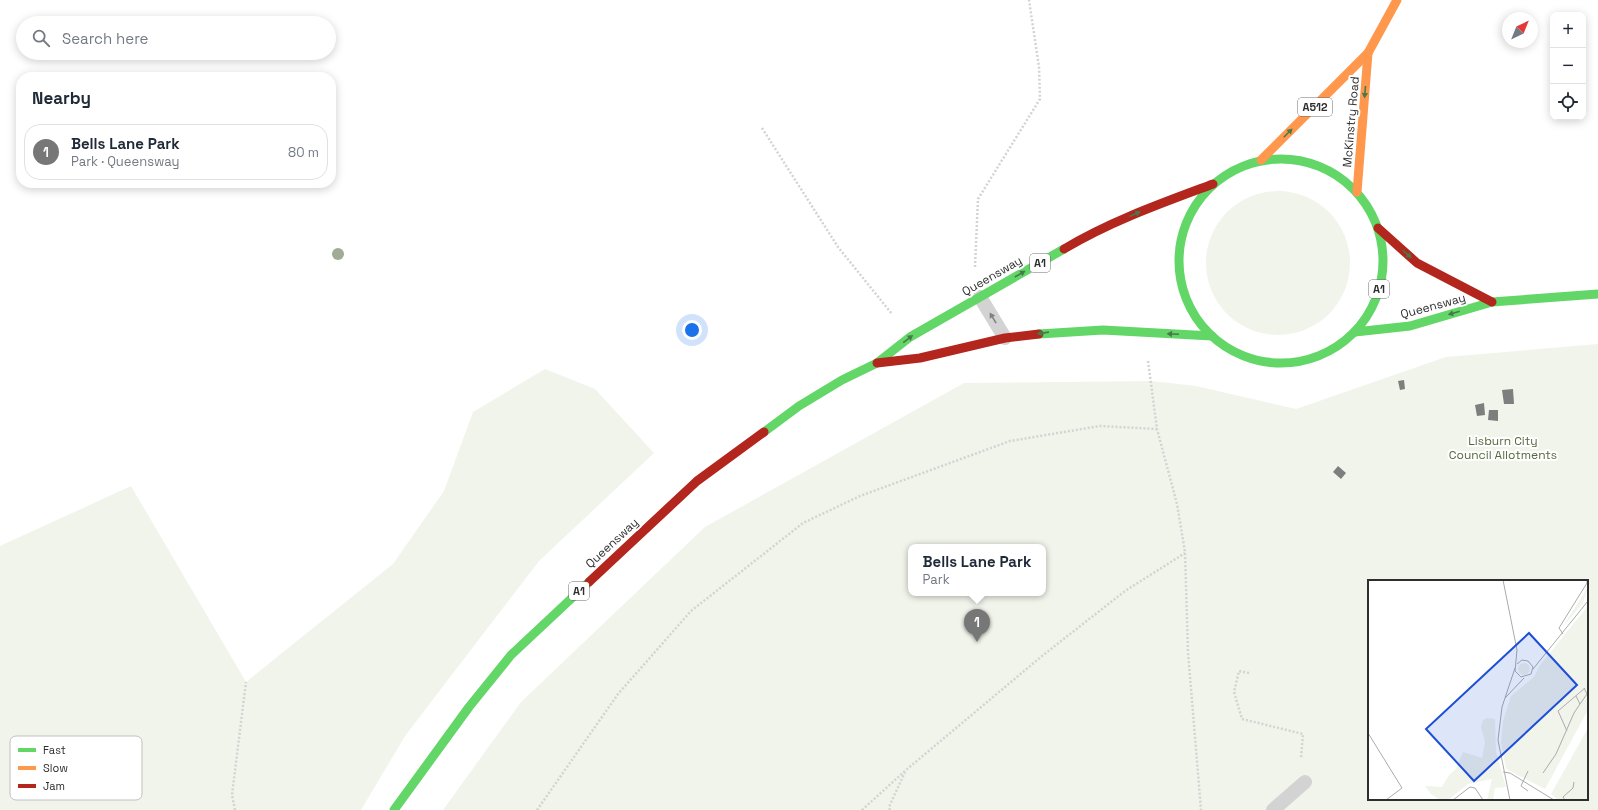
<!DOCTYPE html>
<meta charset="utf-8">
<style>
body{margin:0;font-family:"Space Grotesk",sans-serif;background:#f6f6f7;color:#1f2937}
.controls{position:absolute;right:12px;top:12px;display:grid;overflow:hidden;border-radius:8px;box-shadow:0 2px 10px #0003}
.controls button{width:36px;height:36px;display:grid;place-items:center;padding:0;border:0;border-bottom:1px solid #e0e1e3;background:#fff;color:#1f2937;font:20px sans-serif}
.compass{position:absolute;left:1502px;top:12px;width:36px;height:36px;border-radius:50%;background:#fff;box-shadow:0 2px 10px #0003;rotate:43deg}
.you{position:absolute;left:692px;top:330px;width:14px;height:14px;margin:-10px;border:3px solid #fff;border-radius:50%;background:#1a73e8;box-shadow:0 0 0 6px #1a73e833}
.badge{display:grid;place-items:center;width:26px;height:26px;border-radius:50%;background:#777;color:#fff;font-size:13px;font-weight:700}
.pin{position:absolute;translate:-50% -33px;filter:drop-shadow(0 1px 2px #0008)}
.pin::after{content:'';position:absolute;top:21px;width:14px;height:12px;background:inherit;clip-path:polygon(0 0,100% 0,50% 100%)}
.popup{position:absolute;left:908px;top:544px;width:138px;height:52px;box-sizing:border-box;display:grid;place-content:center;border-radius:8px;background:#fff;filter:drop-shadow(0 1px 3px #0005);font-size:13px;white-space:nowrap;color:#747a83}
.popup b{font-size:15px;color:#1f2937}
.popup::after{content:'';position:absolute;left:50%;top:100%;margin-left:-8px;border:8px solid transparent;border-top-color:#fff}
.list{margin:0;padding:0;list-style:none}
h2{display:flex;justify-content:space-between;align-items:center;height:52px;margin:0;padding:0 16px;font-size:17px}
h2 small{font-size:13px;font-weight:400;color:#747a83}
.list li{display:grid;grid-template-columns:26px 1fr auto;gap:12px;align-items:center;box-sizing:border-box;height:56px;margin:0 8px 8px;padding:0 8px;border:1px solid #e0e1e3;border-radius:16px}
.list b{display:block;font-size:15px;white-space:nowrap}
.list p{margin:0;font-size:13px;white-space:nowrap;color:#747a83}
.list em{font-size:13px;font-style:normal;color:#747a83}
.icon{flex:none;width:22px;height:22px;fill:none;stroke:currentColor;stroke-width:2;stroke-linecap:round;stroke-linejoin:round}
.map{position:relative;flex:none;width:1598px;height:810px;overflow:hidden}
.search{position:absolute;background:#fff;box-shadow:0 2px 10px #0003;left:16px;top:16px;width:320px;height:44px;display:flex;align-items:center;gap:10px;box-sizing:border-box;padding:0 14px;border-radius:22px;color:#747a83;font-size:15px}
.panel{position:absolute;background:#fff;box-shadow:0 2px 10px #0003;left:16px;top:72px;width:320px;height:116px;border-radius:16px}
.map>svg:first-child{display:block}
.green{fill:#f1f4eb;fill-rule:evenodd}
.building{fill:#7e7e7e}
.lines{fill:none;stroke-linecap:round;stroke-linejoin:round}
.path{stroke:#d3d3d3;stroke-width:2.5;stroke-dasharray:2 2;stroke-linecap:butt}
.lane{stroke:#d3d3d3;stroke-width:14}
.fast{stroke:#63d668;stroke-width:9}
.slow{stroke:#ff974d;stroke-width:9}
.jam{stroke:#b3261e;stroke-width:9}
.tree{fill:#a0ac93}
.oneway{fill:#467a48}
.oneway2{fill:#808080}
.labels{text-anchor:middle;stroke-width:4;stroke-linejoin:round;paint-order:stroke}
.shield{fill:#fff;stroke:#6d6d6d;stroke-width:1}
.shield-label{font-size:11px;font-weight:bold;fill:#2e2e2e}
.street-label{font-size:12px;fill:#2e2e2e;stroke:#fff}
.park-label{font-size:12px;fill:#53693b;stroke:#fff}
.inset-road{fill:none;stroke:#ababab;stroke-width:1}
.view{fill:#1d4ed8;fill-opacity:0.15;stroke:#1d4ed8;stroke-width:2}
.inset-edge{fill:none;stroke:#2e2e2e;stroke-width:2}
.key{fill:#fff;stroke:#c0c0c0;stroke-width:1}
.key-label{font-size:11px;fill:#2e2e2e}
</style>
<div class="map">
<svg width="1598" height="810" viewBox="0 0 1598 810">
<rect width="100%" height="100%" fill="#fff"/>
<!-- green -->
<g class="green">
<circle cx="1278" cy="263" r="72"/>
<path d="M1598 344V810H443L521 702 705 527 964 383 1151 381 1196 386 1296 409 1446 357ZM911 547H1043V593H911ZM1369 581H1587V799H1369Z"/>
<path d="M545 369 595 389 654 453 539 561 405 736 361 810H0V546L131 486 246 682 393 564 444 491 473 412Z"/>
</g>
<!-- building -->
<g class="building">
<path d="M1404 380 1405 389 1400 390 1398 381Z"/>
<path d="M1513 389 1514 404H1504L1502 390Z"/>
<path d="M1484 403 1485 415 1477 416 1475 405Z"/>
<path d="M1489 410H1498V421L1488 420Z"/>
<path d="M1338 466 1346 473 1341 479 1333 472Z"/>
</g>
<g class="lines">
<!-- path -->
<g class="path">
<path d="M762 128 838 247 892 314"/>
<path d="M975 267 978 199 1040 99 1039 67 1029 0"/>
<path d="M1148 361 1157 429 1177 504 1185 552 1188 652 1201 810"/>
<path d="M1249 673 1239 671 1234 692 1242 719 1303 734 1301 758"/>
<path d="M235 810 232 795 246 682"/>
<path d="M537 810 618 694 691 611 803 523 860 496 1010 441 1100 426 1157 429"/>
<path d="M862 810 906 770 1042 656 1125 591 1185 553"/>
<path d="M890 810 889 807 905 772"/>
</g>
<!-- lane -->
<g class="lane">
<path d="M980 297 1005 338"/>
<path d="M1273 810 1305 782"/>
</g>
<!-- fast -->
<g class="fast">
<circle cx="1281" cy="261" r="102"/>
<path d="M1355 332 1410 326 1492 302 1598 294"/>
<path d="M1039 334 1103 330 1212 336"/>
<path d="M764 432 799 406 842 380 877 363 910 337 1064 249"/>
<path d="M394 810 469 707 511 655 589 582"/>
</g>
<!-- slow -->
<g class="slow">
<path d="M1261 160 1368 53 1397 0"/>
<path d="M1357 192 1368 53"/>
</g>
<!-- jam -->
<g class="jam">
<path d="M1378 228 1417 263 1492 302"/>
<path d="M1064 249C1111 221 1162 203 1213 184"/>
<path d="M877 363 920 358 1005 338 1039 334"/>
<path d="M589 582 697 481 764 432"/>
</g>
</g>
<!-- trees -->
<circle class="tree" cx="338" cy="254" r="6"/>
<!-- one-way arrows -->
<defs><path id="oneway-solid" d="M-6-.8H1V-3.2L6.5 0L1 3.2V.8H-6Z"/></defs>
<g class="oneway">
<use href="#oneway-solid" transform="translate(1365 92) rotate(95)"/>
<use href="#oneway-solid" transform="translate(1288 133) rotate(-45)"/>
<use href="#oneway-solid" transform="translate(1135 214) rotate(-24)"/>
<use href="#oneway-solid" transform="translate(1407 254) rotate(42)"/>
<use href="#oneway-solid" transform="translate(1020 274) rotate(-30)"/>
<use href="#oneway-solid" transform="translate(1454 313) rotate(164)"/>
<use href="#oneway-solid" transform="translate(1043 333) rotate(172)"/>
<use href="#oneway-solid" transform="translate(1173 334) rotate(-177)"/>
<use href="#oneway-solid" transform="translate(908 339) rotate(-37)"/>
</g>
<use class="oneway2" href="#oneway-solid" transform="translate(993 318) rotate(-121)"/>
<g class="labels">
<!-- shield labels -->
<g class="shield">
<rect x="1298" y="98" width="34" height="18" rx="3"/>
<rect x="1030" y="254" width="20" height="18" rx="3"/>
<rect x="1369" y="280" width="20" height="18" rx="3"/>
<rect x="569" y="582" width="20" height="18" rx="3"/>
</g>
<g class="shield-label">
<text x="1315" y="111">A512</text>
<text x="1040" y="267">A1</text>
<text x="1379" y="293">A1</text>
<text x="579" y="595">A1</text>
</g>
<!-- street labels -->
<g class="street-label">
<text transform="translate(1351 122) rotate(-85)" y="4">McKinstry Road</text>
<text transform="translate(992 276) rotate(-30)" y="4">Queensway</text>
<text transform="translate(1433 306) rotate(-15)" y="4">Queensway</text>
<text transform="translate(612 543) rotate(-43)" y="4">Queensway</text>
</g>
<!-- park labels -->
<g class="park-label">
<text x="1503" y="445">Lisburn City<tspan x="1503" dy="14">Council Allotments</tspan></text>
</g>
</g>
<!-- overview -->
<g transform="translate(1368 580)">
<rect width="220" height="220" fill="#fff"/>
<path d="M220 7 215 23 194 48ZM220 26V130L177 209 138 189 133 163 135 141 143 116 166 97 172 85ZM150 89a6 6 0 1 1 12 0a6 6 0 1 1-12 0ZM119 138 127 139 128 172 138 207 127 208 125 220H119L124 199 100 204 80 220H72L63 214 57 206 74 207 81 195 88 189 95 172 114 178 117 162 113 147 115 140ZM220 148V220H190L183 214Z" fill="#f1f4eb"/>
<path class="inset-road" d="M135 0 149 70 147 91 153 97 163 94 165 87 160 81 154 80 149 84M195 54 191 48 219 3V1L216 0M165 89 220 21M137 118 156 98M212 124 219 114 216 108M199 151 190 131 217 108M0 153 34 208 18 220M135 192 142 193 186 220M175 193 188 174 206 133 212 124 208 116M160 211 153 206 160 191M85 220 102 207 107 208 115 220M142 220 130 160 134 127 147 88M197 220 195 217 205 208 206 202"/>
<path class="view" d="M161 53 209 105 106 201 58 149Z"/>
<rect width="220" height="220" class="inset-edge"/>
</g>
<!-- legend -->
<rect x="10" y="736" width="132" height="64" rx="6" class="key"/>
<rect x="18" y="748" width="18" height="4" fill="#63d668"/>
<rect x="18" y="766" width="18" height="4" fill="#ff974d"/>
<rect x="18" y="784" width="18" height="4" fill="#b3261e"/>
<g class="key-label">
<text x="43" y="754">Fast</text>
<text x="43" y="772">Slow</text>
<text x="43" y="790">Jam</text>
</g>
</svg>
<div class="controls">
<button>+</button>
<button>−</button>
<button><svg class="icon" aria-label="locate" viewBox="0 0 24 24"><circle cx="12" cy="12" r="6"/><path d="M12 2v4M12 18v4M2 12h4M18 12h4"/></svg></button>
</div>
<svg class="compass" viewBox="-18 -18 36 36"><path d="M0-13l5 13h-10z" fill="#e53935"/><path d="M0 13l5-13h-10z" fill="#747a83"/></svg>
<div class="you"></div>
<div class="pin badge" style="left:977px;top:642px">1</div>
<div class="popup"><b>Bells Lane Park</b>Park</div>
<div class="search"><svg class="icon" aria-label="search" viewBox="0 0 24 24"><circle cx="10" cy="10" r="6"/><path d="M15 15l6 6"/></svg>Search here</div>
<section class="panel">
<h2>Nearby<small></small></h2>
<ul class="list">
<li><span class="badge">1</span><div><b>Bells Lane Park</b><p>Park · Queensway</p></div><em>80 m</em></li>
</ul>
</section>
</div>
